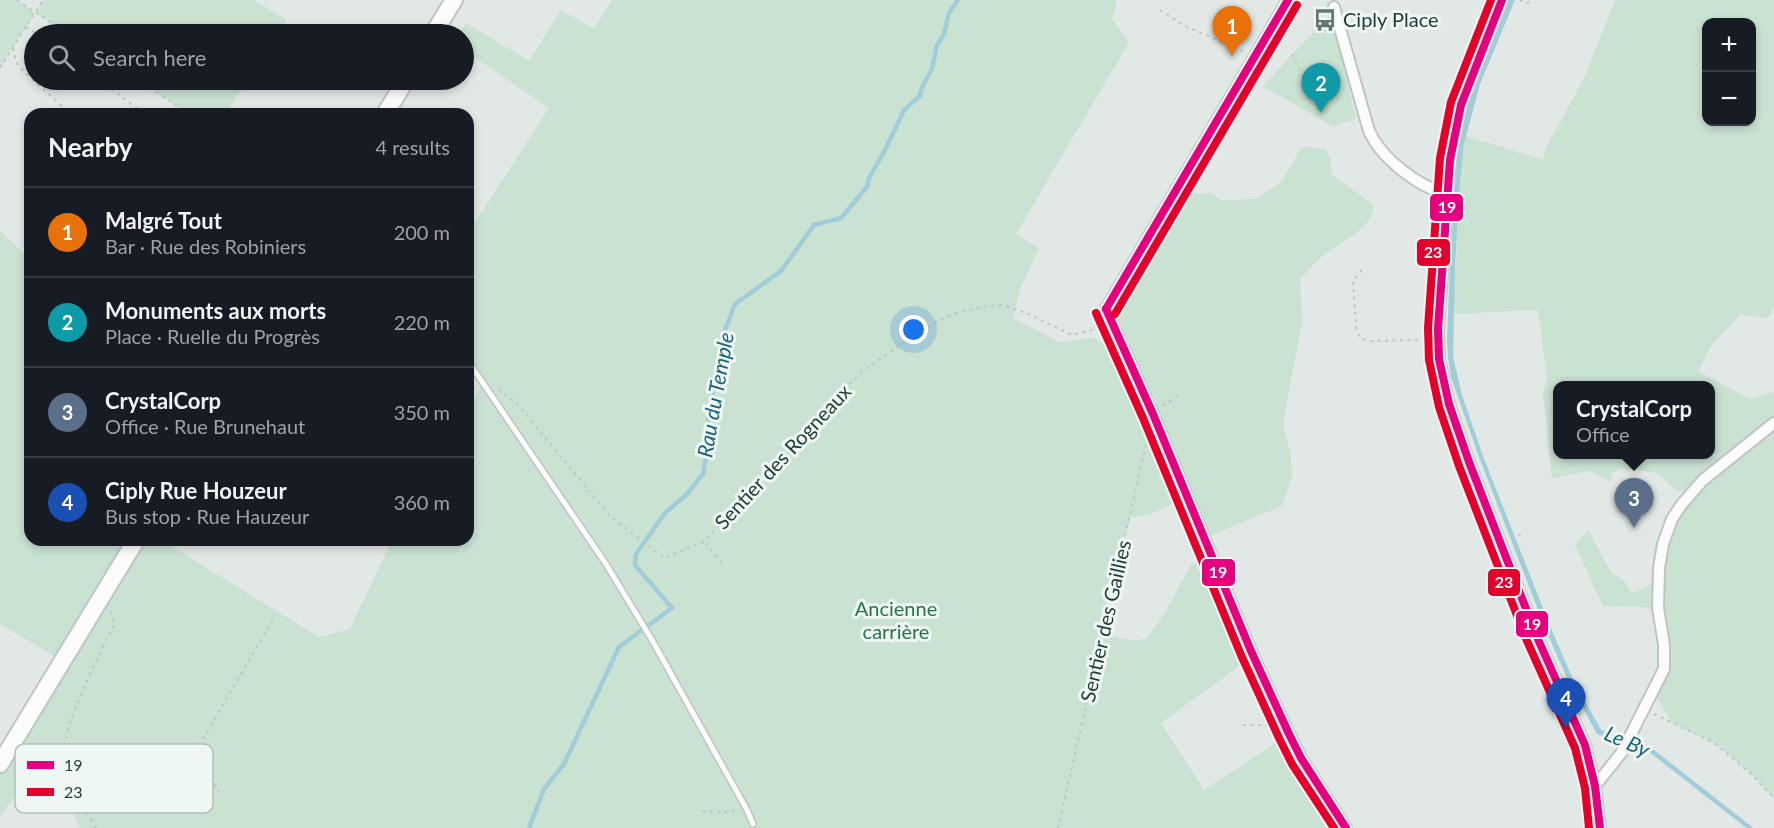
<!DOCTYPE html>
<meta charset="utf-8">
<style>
body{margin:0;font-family:Lato,sans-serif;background:#20242c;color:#f1f3f6}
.controls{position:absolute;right:18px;top:18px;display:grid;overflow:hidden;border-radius:12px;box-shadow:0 3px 9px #0003}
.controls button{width:54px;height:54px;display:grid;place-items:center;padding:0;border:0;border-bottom:2px solid #363941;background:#171b24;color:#f1f3f6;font:30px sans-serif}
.you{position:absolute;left:914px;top:330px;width:21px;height:21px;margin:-15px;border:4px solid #fff;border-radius:50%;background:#1a73e8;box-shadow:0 0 0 9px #1a73e833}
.badge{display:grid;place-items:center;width:39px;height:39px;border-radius:50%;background:#0b8043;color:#fff;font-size:20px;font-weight:700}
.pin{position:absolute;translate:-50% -50px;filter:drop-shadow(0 2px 3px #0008)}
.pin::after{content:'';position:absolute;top:32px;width:21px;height:18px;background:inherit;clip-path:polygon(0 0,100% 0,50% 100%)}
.popup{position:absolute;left:1553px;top:381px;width:162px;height:78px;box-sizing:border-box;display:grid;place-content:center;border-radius:12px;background:#171b24;filter:drop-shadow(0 2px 4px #0005);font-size:20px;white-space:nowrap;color:#9ea1a6}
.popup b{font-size:22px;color:#f1f3f6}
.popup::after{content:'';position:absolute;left:50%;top:100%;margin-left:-12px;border:12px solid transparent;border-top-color:#171b24}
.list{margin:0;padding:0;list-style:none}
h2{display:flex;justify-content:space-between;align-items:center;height:78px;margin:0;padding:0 24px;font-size:26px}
h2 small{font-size:20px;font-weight:400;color:#9ea1a6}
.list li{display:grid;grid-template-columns:39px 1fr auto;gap:18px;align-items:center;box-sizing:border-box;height:90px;padding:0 24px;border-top:2px solid #363941}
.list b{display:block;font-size:22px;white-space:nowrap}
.list p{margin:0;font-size:20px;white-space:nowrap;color:#9ea1a6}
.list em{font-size:20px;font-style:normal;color:#9ea1a6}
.icon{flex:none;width:33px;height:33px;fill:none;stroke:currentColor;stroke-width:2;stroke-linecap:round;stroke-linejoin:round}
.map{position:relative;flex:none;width:1774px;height:828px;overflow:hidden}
.search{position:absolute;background:#171b24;box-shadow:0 3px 9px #0003;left:24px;top:24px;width:450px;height:66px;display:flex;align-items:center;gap:15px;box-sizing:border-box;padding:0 21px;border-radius:33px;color:#9ea1a6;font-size:22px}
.panel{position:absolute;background:#171b24;box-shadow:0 3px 9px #0003;left:24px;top:108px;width:450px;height:438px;border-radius:18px}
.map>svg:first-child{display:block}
.green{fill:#cae2d2;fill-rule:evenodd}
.water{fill:#a0cdd8}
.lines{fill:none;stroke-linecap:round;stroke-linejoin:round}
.stream{stroke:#a0cdd8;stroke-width:4.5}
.service-casing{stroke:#bfc5c2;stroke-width:8}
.minor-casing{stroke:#bfc5c2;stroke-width:14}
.secondary-casing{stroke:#bdc6c3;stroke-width:20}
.path{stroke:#bfc8c5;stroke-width:2;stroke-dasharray:3 4.5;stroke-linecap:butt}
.service{stroke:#fbfcfb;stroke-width:5}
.minor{stroke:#fbfcfb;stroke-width:10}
.secondary{stroke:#fbfcfb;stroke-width:16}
.bus-1-casing{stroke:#eff7f4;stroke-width:12}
.bus-2-casing{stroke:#eff7f4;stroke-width:12}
.bus-1{stroke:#e5007d;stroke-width:8}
.bus-2{stroke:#e4002b;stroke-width:8}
.labels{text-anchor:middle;stroke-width:6;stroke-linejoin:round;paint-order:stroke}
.poi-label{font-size:20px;fill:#1f3b35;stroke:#eff7f4;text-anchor:start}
.street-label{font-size:20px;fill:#1f3b35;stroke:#eff7f4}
.park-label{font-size:20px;fill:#287349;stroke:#eff7f4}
.water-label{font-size:21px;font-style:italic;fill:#186379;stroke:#eff7f4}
.key{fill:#eff7f4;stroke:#b1bfbb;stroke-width:1.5}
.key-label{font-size:16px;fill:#1f3b35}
.line-badge{stroke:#eff7f4;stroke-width:2}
.badge-label{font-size:16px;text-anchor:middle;font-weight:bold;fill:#fff}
</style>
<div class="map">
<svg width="1774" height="828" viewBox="0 0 1774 828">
<rect width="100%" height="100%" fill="#e2e8e5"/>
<!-- green -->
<g class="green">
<path d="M0 0H17L35 13 43 0H254L287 20 277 34H68L35 13 0 68Z"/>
<path d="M612 0H1117L1112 19 1129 42 1016 234 1039 248 1020 289 1013 318 1059 342 1094 338 1121 355 1120 358 1126 362 1106 309 1179 184 1197 194 1211 193 1221 200 1256 199 1282 182 1299 151 1305 147 1326 149 1331 161 1332 175 1374 205C1372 232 1337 242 1319 259 1312 265 1306 273 1300 280L1302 322 1283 423 1291 455 1292 476 1282 506 1204 538 1186 497 1149 515 1130 517 1103 631C1116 640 1130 641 1145 639 1166 617 1176 591 1191 565L1211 557 1253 656 1161 723 1204 790 1289 734 1346 828H80L64 791 51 768 22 784 0 817V764L63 661 0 624V231L30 259V540H161L319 637 350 629 392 540H468V413L480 387 483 383 468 361V233L549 108 464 50V34H459L466 23 529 61 561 10 594 29Z"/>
<path d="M1615 0H1774V308L1768 318 1740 315 1711 346 1698 371 1750 399 1774 392V798L1751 774 1716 744 1671 722 1656 695 1664 669 1658 608 1603 606 1575 545 1588 530 1612 574C1624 578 1627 583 1631 594L1658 581 1663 544 1691 491 1676 490 1657 473 1621 468 1612 474 1611 482 1589 471 1552 478 1543 394 1547 377 1538 310 1453 314 1460 183 1465 136 1544 160 1545 150 1586 74ZM1706 22H1752V122H1706ZM1558 386H1710V454H1558Z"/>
<path d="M1331 13 1356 119 1332 126 1263 86Z"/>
<path d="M137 80H248L225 114H189Z"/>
</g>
<!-- water -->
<path class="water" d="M1509 0H1515L1480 84 1464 144 1460 183 1455 267 1453 357 1462 395 1483 456 1552 631 1573 679 1601 730 1628 739 1626 745 1597 734 1569 682 1547 633 1479 457 1451 377 1448 357 1447 338 1450 267 1458 143 1467 102 1474 82Z"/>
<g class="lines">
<!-- stream -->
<g class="stream">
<path d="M1629 742 1644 745 1750 828"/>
<path d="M529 828 544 789 564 764 619 647 672 608 635 565 636 554 665 513 686 495 703 474 708 445 707 426 721 341 735 304 781 271 814 225 841 218 867 187 869 178 885 150 904 110 920 96 922 87 932 69 937 45 944 34 949 13 958 0"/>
</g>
<!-- service casing -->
<g class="service-casing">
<path id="service" d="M468 361 606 564 652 640 746 808 753 824"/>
</g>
<!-- minor casing -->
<g class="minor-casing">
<g id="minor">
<path d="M1288 0 1106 309 1153 414 1251 651 1289 734 1301 758 1346 828"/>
<path d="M1502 0 1461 105 1450 160 1438 329 1439 359 1449 404 1469 462 1537 637 1585 745 1595 786 1600 828"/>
<path d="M1334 7 1369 131C1381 158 1418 187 1447 194"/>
<path d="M1595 786 1622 752 1664 669V645L1658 608 1659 568 1663 544 1672 519 1682 504 1703 480 1774 423"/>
</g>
</g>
<!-- secondary casing -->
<g class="secondary-casing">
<g id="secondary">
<path d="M433 34 454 0"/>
<path d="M385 114 406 80"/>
<path d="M0 764 136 540"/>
</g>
</g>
<!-- path -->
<g class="path">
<path d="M17 0 68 34"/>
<path d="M1520 0 1527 3 1532 0"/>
<path d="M1160 10 1185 26 1243 51"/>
<path d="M26 27 37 34"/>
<path d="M13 48 16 62 21 69 71 114"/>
<path d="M1292 54 1320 111"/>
<path d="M0 68 43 0"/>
<path d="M99 80 145 114"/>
<path d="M137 80 190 114"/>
<path d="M1362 270 1353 281 1356 328 1360 338 1370 341 1425 340"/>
<path d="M499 389 519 406 610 516 665 558 705 541 798 435 864 370 923 329 953 314 981 307 1002 305 1026 313 1072 335 1101 328"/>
<path d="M1163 406 1178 396"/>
<path d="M1511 538 1522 534"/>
<path d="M706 543 722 564"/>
<path d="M1654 714 1716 744 1751 774 1774 798"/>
<path d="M1243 725H1270"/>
<path d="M219 793 198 747 275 616"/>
<path d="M702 811 729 812 737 810"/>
<path d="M96 828C85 809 69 789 65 767 57 731 98 659 114 625L113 616 110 611"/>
<path d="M1058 828 1148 436"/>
</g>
<!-- service -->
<use href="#service" class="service"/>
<!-- minor -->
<use href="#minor" class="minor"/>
<!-- secondary -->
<use href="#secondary" class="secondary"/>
<!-- bus-1 casing -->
<g class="bus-1-casing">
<g id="bus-1">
<path d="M1502 0 1461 105 1450 160 1438 329 1439 359 1449 404 1469 462 1537 637 1585 745 1595 786 1600 828"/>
<path d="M1106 309 1153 414 1251 651 1289 734 1301 758 1346 828"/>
<path d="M1106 309 1288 0"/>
</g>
</g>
<!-- bus-2 casing -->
<g class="bus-2-casing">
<g id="bus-2">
<path d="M1491 0 1451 102 1440 158 1428 328 1429 360 1439 407 1459 466 1527 641 1575 748 1585 788 1589 828"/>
<path d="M1096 313 1143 418 1241 655 1279 738 1292 764 1334 828"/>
<path d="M1115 314 1297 5"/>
</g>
</g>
<!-- bus-1 -->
<use href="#bus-1" class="bus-1"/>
<!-- bus-2 -->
<use href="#bus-2" class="bus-2"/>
</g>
<!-- icons -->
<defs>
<g id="bus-bare" transform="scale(1.8)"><path d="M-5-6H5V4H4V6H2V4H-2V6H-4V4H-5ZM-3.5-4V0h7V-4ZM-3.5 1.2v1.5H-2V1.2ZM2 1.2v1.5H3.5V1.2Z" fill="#637873" stroke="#eff7f4" stroke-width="2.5" paint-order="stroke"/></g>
</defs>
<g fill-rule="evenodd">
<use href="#bus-bare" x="1325" y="20"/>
</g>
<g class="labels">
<!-- poi labels -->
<g class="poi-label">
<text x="1343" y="27">Ciply Place</text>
</g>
<!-- street labels -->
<g class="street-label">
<text transform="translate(783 457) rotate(-47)" y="7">Sentier des Rogneaux</text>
<text transform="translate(1106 621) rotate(-77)" y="7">Sentier des Gaillies</text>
</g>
<!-- park labels -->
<g class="park-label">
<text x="896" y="616">Ancienne<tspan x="896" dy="23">carrière</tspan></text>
</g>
<!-- water labels -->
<g class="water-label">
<text transform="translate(716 395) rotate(-80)" y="7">Rau du Temple</text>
<text transform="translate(1627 742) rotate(24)" y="7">Le By</text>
</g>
</g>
<!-- legend -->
<rect x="15" y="744" width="198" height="69" rx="9" class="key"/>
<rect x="27" y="761" width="27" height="8" fill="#e5007d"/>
<rect x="27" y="788" width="27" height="8" fill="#e4002b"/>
<g class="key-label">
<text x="64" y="771">19</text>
<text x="64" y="798">23</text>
</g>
<g class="line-badge">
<rect x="1429" y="193" width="35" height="29" rx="6" fill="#e5007d"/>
<rect x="1416" y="238" width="35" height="29" rx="6" fill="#e4002b"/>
<rect x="1201" y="558" width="35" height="29" rx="6" fill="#e5007d"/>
<rect x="1487" y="568" width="34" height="29" rx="6" fill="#e4002b"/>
<rect x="1515" y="610" width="34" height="28" rx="6" fill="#e5007d"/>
</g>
<g class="badge-label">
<text x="1447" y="213">19</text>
<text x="1433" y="258">23</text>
<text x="1218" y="578">19</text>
<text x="1504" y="588">23</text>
<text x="1532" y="630">19</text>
</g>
</svg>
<div class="controls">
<button>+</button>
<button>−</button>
</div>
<div class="you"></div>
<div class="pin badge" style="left:1232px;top:56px;background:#e8710a">1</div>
<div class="pin badge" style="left:1321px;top:113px;background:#0f9aa8">2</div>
<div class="pin badge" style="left:1634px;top:528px;background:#5c6f8a">3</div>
<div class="popup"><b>CrystalCorp</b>Office</div>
<div class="pin badge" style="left:1566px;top:728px;background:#1a4fb4">4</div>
<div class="search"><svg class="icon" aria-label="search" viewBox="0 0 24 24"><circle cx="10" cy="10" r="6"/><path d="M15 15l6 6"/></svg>Search here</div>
<section class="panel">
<h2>Nearby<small>4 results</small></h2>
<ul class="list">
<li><span class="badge" style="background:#e8710a">1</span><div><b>Malgré Tout</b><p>Bar · Rue des Robiniers</p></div><em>200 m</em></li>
<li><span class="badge" style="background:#0f9aa8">2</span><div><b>Monuments aux morts</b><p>Place · Ruelle du Progrès</p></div><em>220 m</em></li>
<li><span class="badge" style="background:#5c6f8a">3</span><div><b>CrystalCorp</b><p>Office · Rue Brunehaut</p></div><em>350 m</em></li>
<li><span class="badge" style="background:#1a4fb4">4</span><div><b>Ciply Rue Houzeur</b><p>Bus stop · Rue Hauzeur</p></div><em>360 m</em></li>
</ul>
</section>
</div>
